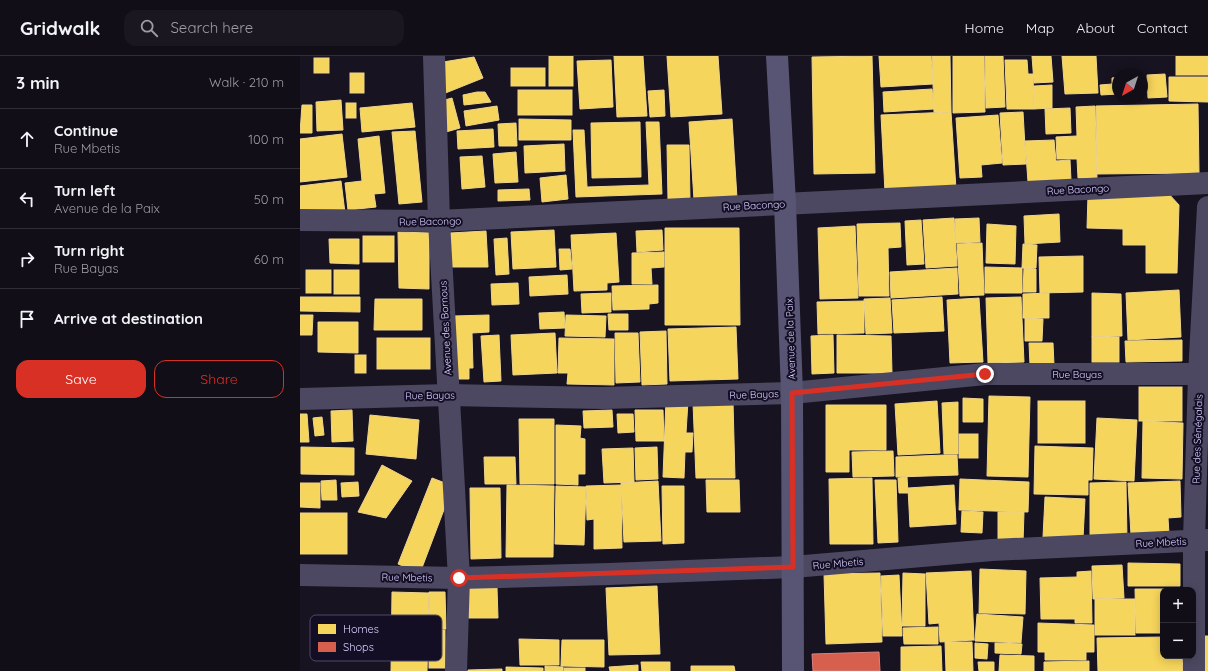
<!DOCTYPE html>
<meta charset="utf-8">
<style>
body{margin:0;font-family:Quicksand,sans-serif;background:#1a1721;color:#f1f3f6}
.controls{position:absolute;right:12px;bottom:12px;display:grid;overflow:hidden;border-radius:8px;box-shadow:0 2px 10px #0003}
.controls button{width:36px;height:36px;display:grid;place-items:center;padding:0;border:0;border-bottom:1px solid #302e37;background:#110e18;color:#f1f3f6;font:20px sans-serif}
.compass{position:absolute;left:812px;top:12px;width:36px;height:36px;border-radius:50%;background:#110e18;box-shadow:0 2px 10px #0003;rotate:219deg}
.stop{position:absolute;width:12px;height:12px;margin:-9px;border:3px solid #d93025;border-radius:50%;background:#fff}
.stop.end{background:#d93025;border-color:#fff;box-shadow:0 1px 4px #0008}
.list{margin:0;padding:0;list-style:none}
h2{display:flex;justify-content:space-between;align-items:center;height:52px;margin:0;padding:0 16px;font-size:17px}
h2 small{font-size:13px;font-weight:400;color:#9c9ca2}
.list li{display:grid;grid-template-columns:26px 1fr auto;gap:12px;align-items:center;box-sizing:border-box;height:60px;padding:0 16px;border-top:1px solid #302e37}
.list b{display:block;font-size:15px;white-space:nowrap}
.list p{margin:0;font-size:13px;white-space:nowrap;color:#9c9ca2}
.list em{font-size:13px;font-style:normal;color:#9c9ca2}
.actions{display:flex;gap:8px;padding:12px 16px}
.actions a{flex:1;padding:9px 0;border:1px solid #d93025;border-radius:12px;text-align:center;font-size:14px;color:#d93025}
.actions .main{background:#d93025;color:#fff}
.icon{flex:none;width:22px;height:22px;fill:none;stroke:currentColor;stroke-width:2;stroke-linecap:round;stroke-linejoin:round}
.map{position:relative;flex:none;width:908px;height:615px;overflow:hidden}
header{display:flex;align-items:center;gap:24px;box-sizing:border-box;height:56px;padding:0 20px;background:#110e18;border-bottom:1px solid #302e37}
header strong{font-size:19px}
nav{display:flex;gap:22px;margin-inline-start:auto;font-size:14px}
.search{width:280px;height:36px;background:#1a1721;display:flex;align-items:center;gap:10px;box-sizing:border-box;padding:0 14px;border-radius:12px;color:#9c9ca2;font-size:15px}
main{display:flex}
aside{flex:1;background:#110e18}
.map>svg:first-child{display:block}
.homes{fill:#f6d55c;stroke:#eed48d}
.shops{fill:#d6604d;stroke:#d88282}
.lines{fill:none;stroke-linecap:round;stroke-linejoin:round}
.street{stroke:#4c4861;stroke-width:22}
.secondary{stroke:#585473;stroke-width:22}
.route{stroke:#d93025;stroke-width:5}
.labels{text-anchor:middle;stroke-width:4;stroke-linejoin:round;paint-order:stroke}
.street-label{font-size:10px;fill:#dbd2ff;stroke:#140e25}
.key{fill:#140e25;stroke:#504966;stroke-width:1}
.key-label{font-size:11px;fill:#dbd2ff}
</style>
<header>
<strong>Gridwalk</strong>
<div class="search"><svg class="icon" aria-label="search" viewBox="0 0 24 24"><circle cx="10" cy="10" r="6"/><path d="M15 15l6 6"/></svg>Search here</div>
<nav><a>Home</a><a>Map</a><a>About</a><a>Contact</a></nav>
</header>
<main>
<aside>
<h2>3 min<small>Walk · 210 m</small></h2>
<ul class="list">
<li><svg class="icon" aria-label="ahead" viewBox="0 0 24 24"><path d="M12 20V5M6 11l6-6 6 6"/></svg><div><b>Continue</b><p>Rue Mbetis</p></div><em>100 m</em></li>
<li><svg class="icon" aria-label="left" viewBox="0 0 24 24"><path d="M17 20v-9H6M10 6l-5 5 5 5"/></svg><div><b>Turn left</b><p>Avenue de la Paix</p></div><em>50 m</em></li>
<li><svg class="icon" aria-label="right" viewBox="0 0 24 24"><path d="M7 20v-9h11M14 6l5 5-5 5"/></svg><div><b>Turn right</b><p>Rue Bayas</p></div><em>60 m</em></li>
<li><svg class="icon" aria-label="arrive" viewBox="0 0 24 24"><path d="M6 21V4h12l-3 4 3 4H6"/></svg><div><b>Arrive at destination</b></div></li>
</ul>
<div class="actions"><a class="main">Save</a><a>Share</a></div>
</aside>
<div class="map">
<svg width="908" height="615" viewBox="0 0 908 615">
<rect width="100%" height="100%" fill="#171320"/>
<!-- homes -->
<g class="homes">
<rect x="249" y="0" width="24" height="30"/>
<path d="M314 0H343L347 60 317 61Z"/>
<path d="M367 0H418L422 58 371 61Z"/>
<path d="M572 0 575 117 514 118 512 1Z"/>
<path d="M579 0H631L633 28 581 31Z"/>
<path d="M632 0H650L651 56H634Z"/>
<path d="M653 0H684L685 56 653 57Z"/>
<path d="M685 0H703L705 51 686 52Z"/>
<path d="M732 0H751L753 26 734 27Z"/>
<path d="M762 0H796L798 37 765 38Z"/>
<rect x="876" y="0" width="32" height="19"/>
<path d="M174 1 183 22 143 38V6Z"/>
<rect x="14" y="2" width="15" height="15"/>
<path d="M311 4 313 51 280 53 277 5Z"/>
<path d="M705 4H727L728 18H733L734 53H707Z"/>
<rect x="211" y="12" width="34" height="18"/>
<rect x="50" y="17" width="14" height="20"/>
<path d="M865 18 867 41 848 42 847 19Z"/>
<path d="M842 20H844L846 37H842Z"/>
<path d="M818 21V38L801 39 800 29 812 28V22Z"/>
<path d="M869 21H908V46L869 45Z"/>
<path d="M752 29V52L734 53V30Z"/>
<path d="M632 33 634 53 584 56 583 36Z"/>
<rect x="218" y="34" width="54" height="25"/>
<path d="M364 34 365 60 350 61 348 35Z"/>
<path d="M177 36H185L191 46 164 49 163 39Z"/>
<path d="M152 42 160 72 146 76 137 46Z"/>
<path d="M41 44 43 74 17 75 16 46Z"/>
<rect x="46" y="47" width="10" height="15"/>
<path d="M112 47 115 71 62 76 60 52Z"/>
<path d="M898 48 899 117 797 118 796 50Z"/>
<path d="M2 49H12V77H0Z"/>
<path d="M197 50 199 64 166 70 164 55Z"/>
<path d="M795 50 797 122H778L777 103H757L756 81 777 80 776 51Z"/>
<path d="M770 52 771 77 746 78 745 53Z"/>
<path d="M651 56 656 133 585 136 581 59Z"/>
<path d="M723 56 726 108 703 109 700 57Z"/>
<path d="M698 59 702 107 681 109 682 121 660 122 656 62Z"/>
<path d="M219 63 271 64V84H219Z"/>
<path d="M432 63 437 142 394 144 389 66Z"/>
<path d="M340 66 341 121 292 122 291 67Z"/>
<path d="M346 66H359L362 138 276 141 273 74H284L287 131 349 129Z"/>
<path d="M216 67 217 90H199L198 68Z"/>
<path d="M193 73 194 91 158 93 157 75Z"/>
<path d="M115 75 122 146 99 148 92 76Z"/>
<path d="M42 78 47 121 0 126V83Z"/>
<path d="M79 80 85 137 74 138 76 151 48 154 45 127 62 125 58 83Z"/>
<path d="M754 84 756 105 770 104 771 124 728 126 725 85Z"/>
<path d="M264 88 265 115 225 117 224 90Z"/>
<path d="M367 89H389L390 144H368Z"/>
<path d="M216 96 218 126 195 127 193 98Z"/>
<path d="M182 100 185 131 162 133 160 101Z"/>
<path d="M266 119 268 143 242 146 240 122Z"/>
<path d="M41 125 45 157 0 155V130Z"/>
<path d="M229 133 230 144 198 145V134Z"/>
<path d="M868 137 879 149 877 217H846V189H823V173L787 172 788 139Z"/>
<path d="M759 158 760 186 725 188 724 160Z"/>
<path d="M654 162 657 210 626 212 623 164Z"/>
<path d="M679 162 680 186 656 187 655 163Z"/>
<path d="M621 164 624 208 607 209 605 165Z"/>
<path d="M600 167 601 191 588 192 589 240H559L557 168Z"/>
<path d="M687 168 716 170 715 208 686 207Z"/>
<path d="M555 170 558 242 520 243 518 172Z"/>
<path d="M365 172H439L440 269H365Z"/>
<path d="M254 174 256 211 213 213 211 176Z"/>
<path d="M362 174 363 194 337 196 336 175Z"/>
<path d="M186 175 188 211H150V177Z"/>
<path d="M98 176 129 177V233L99 232Z"/>
<path d="M316 177 319 226 307 227V234L274 235 271 179Z"/>
<rect x="63" y="180" width="31" height="26"/>
<path d="M207 182 209 218 196 219 194 183Z"/>
<path d="M29 183H59V208L30 207Z"/>
<path d="M682 187 684 239 660 240 657 188Z"/>
<path d="M723 188 737 189 736 212H722Z"/>
<path d="M259 193H270L272 213 260 214Z"/>
<path d="M364 196V211L351 212 352 228H332V197Z"/>
<path d="M783 200V236L740 237 739 201Z"/>
<path d="M685 211 722 212V237H685Z"/>
<path d="M657 212 658 238 591 242 590 216Z"/>
<path d="M724 212 736 213V236H723Z"/>
<rect x="6" y="214" width="25" height="23"/>
<rect x="34" y="214" width="25" height="24"/>
<path d="M267 219 268 238 230 240 229 221Z"/>
<path d="M218 227 219 248 192 249 191 228Z"/>
<path d="M358 229V247L349 248V253L313 254 312 230Z"/>
<path d="M879 234 881 281 828 284 826 237Z"/>
<path d="M311 237V256L282 257 281 238Z"/>
<path d="M749 237V262H723V238Z"/>
<path d="M792 237 821 238 822 280 792 281Z"/>
<path d="M0 241H60V256L0 255Z"/>
<path d="M642 241 644 275 594 277 592 244Z"/>
<path d="M721 241 724 306 688 307 686 242Z"/>
<path d="M590 242 592 277 566 278 564 243Z"/>
<path d="M679 242 683 306 650 307 647 244Z"/>
<path d="M75 243H122V274H74Z"/>
<path d="M564 245V277L518 278 517 246Z"/>
<path d="M264 256 265 272 240 273 239 257Z"/>
<path d="M308 258H328V274H309Z"/>
<path d="M0 259H13L12 279H0Z"/>
<path d="M189 259V276L172 277 173 312H169V323H154L153 260Z"/>
<path d="M266 259 306 260 305 281 265 280Z"/>
<path d="M725 262 743 263 742 285H725Z"/>
<path d="M18 266H58V297L18 296Z"/>
<path d="M436 271 438 323 370 325 368 273Z"/>
<path d="M366 275 367 328 342 329 340 276Z"/>
<path d="M255 277 257 317 213 319 211 279Z"/>
<path d="M315 277H338L340 326 316 327Z"/>
<path d="M199 279 201 325 184 326 181 280Z"/>
<path d="M533 279 534 317 512 318 511 280Z"/>
<path d="M537 279 591 280 592 317H537Z"/>
<rect x="792" y="281" width="27" height="25"/>
<rect x="77" y="282" width="53" height="31"/>
<path d="M259 282 314 283V329L267 328 268 317H258Z"/>
<path d="M882 284V305L826 306 825 285Z"/>
<path d="M729 287H753L754 309H730Z"/>
<rect x="55" y="299" width="11" height="18"/>
<rect x="839" y="331" width="43" height="34"/>
<path d="M689 340 730 341 728 421 687 420Z"/>
<path d="M663 342 683 343V366H663Z"/>
<path d="M366 344 388 345 386 377H393L392 396H385L384 422 363 421Z"/>
<path d="M637 345 640 397 598 399 595 348Z"/>
<rect x="738" y="345" width="47" height="42"/>
<path d="M433 346 435 422H396L393 347Z"/>
<path d="M658 346V398H644L642 347Z"/>
<path d="M526 349H586V394H549V416H526Z"/>
<path d="M52 354 53 385 32 386 31 355Z"/>
<path d="M312 354 313 371 284 372 283 355Z"/>
<path d="M335 354H363L364 385H336Z"/>
<path d="M0 358H7L9 386H0Z"/>
<path d="M317 358H333L334 376 318 377Z"/>
<path d="M70 359 119 364 116 403 66 398Z"/>
<path d="M22 361 24 379 15 380 13 362Z"/>
<path d="M797 362 837 364 834 425 794 423Z"/>
<path d="M219 363H254V428H220Z"/>
<path d="M843 365 883 367 882 423 842 422Z"/>
<path d="M256 369 281 370 280 382 285 383V418H278V429L256 428Z"/>
<rect x="659" y="378" width="19" height="24"/>
<path d="M735 390 793 392 792 424H788V439L734 438Z"/>
<path d="M1 391 54 392V419L1 418Z"/>
<path d="M357 391 358 423 336 424 335 392Z"/>
<path d="M333 392 334 426 304 427 302 393Z"/>
<path d="M593 395 594 420 553 421 552 396Z"/>
<path d="M644 399H657L658 419 596 421V401Z"/>
<path d="M184 401H215L216 428H185Z"/>
<path d="M82 409 112 425 86 462 58 456Z"/>
<path d="M607 421 608 437H599L598 422Z"/>
<path d="M132 422 153 430 120 517 98 508Z"/>
<path d="M572 422 573 488H530L529 423Z"/>
<path d="M660 423 729 426 728 456 659 454Z"/>
<path d="M36 424 37 444H22L21 425Z"/>
<path d="M406 424H439L440 456H407Z"/>
<path d="M575 424H596L598 486 578 487Z"/>
<path d="M358 425 361 485 324 486 321 427Z"/>
<path d="M880 425 881 461 868 462 869 478 831 479 828 427Z"/>
<path d="M58 426 59 440 42 441 41 427Z"/>
<path d="M826 426 827 484H790V427Z"/>
<path d="M0 427H20V452L0 451Z"/>
<path d="M207 429 254 430 253 501H206Z"/>
<path d="M321 429 322 492 294 493V463L287 464 286 430Z"/>
<path d="M654 429 656 468 610 471 608 432Z"/>
<path d="M256 430 286 431 284 489 255 488Z"/>
<path d="M362 430H384V487L363 488Z"/>
<path d="M170 432H200L201 502 171 503Z"/>
<path d="M745 441 785 443 783 483 743 481Z"/>
<path d="M662 455 683 456 682 477 661 476Z"/>
<path d="M698 456H724L723 487 698 486Z"/>
<rect x="0" y="457" width="47" height="41"/>
<path d="M828 507 880 508V530H828Z"/>
<path d="M822 509 824 542 793 543 792 510Z"/>
<path d="M680 513 726 515 725 558 679 557Z"/>
<path d="M671 515 674 584 640 586 639 567 629 568 626 517Z"/>
<path d="M791 515 792 567H775V563H741L740 522 777 521V516Z"/>
<path d="M580 517 582 586 526 588 524 518Z"/>
<path d="M603 517 625 518V570H602Z"/>
<path d="M599 519 602 580H583L581 520Z"/>
<path d="M357 530 360 598 309 599 306 532Z"/>
<path d="M163 532H197L198 562H164Z"/>
<path d="M835 533H879L863 534V577H836Z"/>
<path d="M92 536 129 537 127 615H91Z"/>
<path d="M129 536H145L146 573H130Z"/>
<rect x="795" y="543" width="40" height="36"/>
<path d="M677 558 723 561 721 587 675 585Z"/>
<path d="M738 567 794 569V596H786V604H745V596H738Z"/>
<path d="M638 571V588H604L603 572Z"/>
<rect x="129" y="574" width="16" height="38"/>
<path d="M904 580H908V615H901Z"/>
<path d="M863 581V600H882L883 615H798L797 582Z"/>
<path d="M219 583 259 584V609H220Z"/>
<path d="M262 584H304V611L261 610Z"/>
<path d="M645 586H672L673 615H646Z"/>
<path d="M675 587 688 588 687 603 675 602Z"/>
<path d="M695 587 722 588 721 598 695 597Z"/>
<path d="M641 590 642 615H601V591Z"/>
<path d="M700 599 734 600V615H699Z"/>
<path d="M789 605V615H744V606Z"/>
<path d="M341 606H370V615H342Z"/>
<path d="M678 606H694V615H679Z"/>
<path d="M338 609V615H310L309 611Z"/>
<path d="M245 610 263 611V615H245Z"/>
<path d="M391 610H434L435 615H391Z"/>
<path d="M206 611 243 612V615H206Z"/>
<rect x="264" y="612" width="21" height="3"/>
<path d="M202 613V615H168V614Z"/>
</g>
<!-- shops -->
<path class="shops" d="M579 596 580 615H513L512 598Z"/>
<g class="lines">
<!-- street -->
<g class="street">
<path d="M134 0 139 165 159 522 156 615"/>
<path d="M0 164 139 165 908 127"/>
<path d="M0 343 148 339 303 342 492 337 685 318H908"/>
<path d="M0 519 159 522 309 518 493 511 692 494 908 484"/>
<path d="M894 615V484L899 319 908 151"/>
</g>
<!-- secondary -->
<path class="secondary" d="M477 0 485 147 492 337 493 615"/>
</g>
<g class="lines">
<!-- route -->
<path class="route" d="M159 522 493 511 492 337 685 318"/>
</g>
<g class="labels">
<!-- street labels -->
<g class="street-label">
<text transform="translate(778 133) rotate(-3)" y="4">Rue Bacongo</text>
<text transform="translate(454 149) rotate(-3)" y="4">Rue Bacongo</text>
<text transform="translate(130 165) rotate(-1)" y="4">Rue Bacongo</text>
<text transform="translate(145 272) rotate(-93)" y="4">Avenue des Bornous</text>
<text transform="translate(490 283) rotate(-92)" y="4">Avenue de la Paix</text>
<text x="777" y="322">Rue Bayas</text>
<text transform="translate(454 338) rotate(-2)" y="4">Rue Bayas</text>
<text transform="translate(130 339) rotate(-1)" y="4">Rue Bayas</text>
<text transform="translate(897 383) rotate(-88)" y="4">Rue des Sénégalais</text>
<text transform="translate(861 486) rotate(-3)" y="4">Rue Mbetis</text>
<text transform="translate(538 507) rotate(-5)" y="4">Rue Mbetis</text>
<text transform="translate(107 521) rotate(1)" y="4">Rue Mbetis</text>
</g>
</g>
<!-- legend -->
<rect x="10" y="559" width="132" height="46" rx="6" class="key"/>
<rect x="18" y="568" width="18" height="10" fill="#f6d55c"/>
<rect x="18" y="586" width="18" height="10" fill="#d6604d"/>
<g class="key-label">
<text x="43" y="577">Homes</text>
<text x="43" y="595">Shops</text>
</g>
</svg>
<div class="controls">
<button>+</button>
<button>−</button>
</div>
<svg class="compass" viewBox="-18 -18 36 36"><path d="M0-13l5 13h-10z" fill="#e53935"/><path d="M0 13l5-13h-10z" fill="#9c9ca2"/></svg>
<div class="stop" style="left:159px;top:522px"></div>
<div class="stop end" style="left:685px;top:318px"></div>
</div>
</main>
